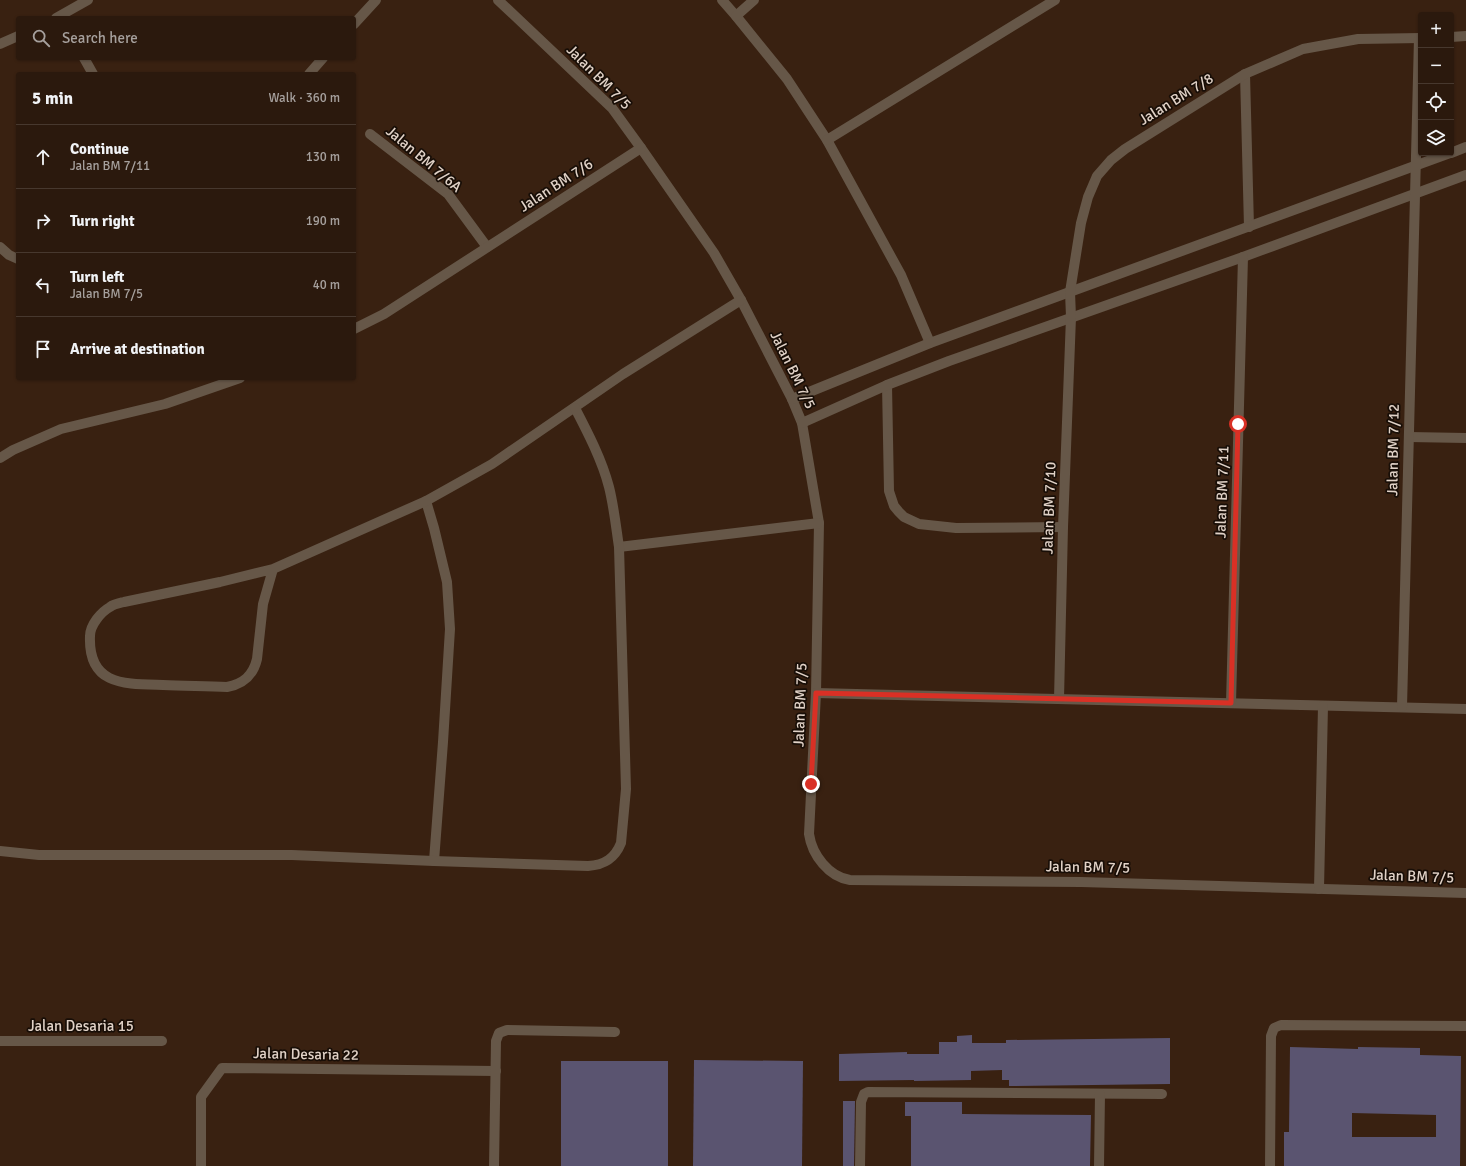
<!DOCTYPE html>
<meta charset="utf-8">
<style>
body{margin:0;font-family:Signika,sans-serif;background:#37261b;color:#f1f3f6}
.controls{position:absolute;right:12px;top:12px;display:grid;overflow:hidden;border-radius:4px;box-shadow:0 1px 3px #0004}
.controls button{width:36px;height:36px;display:grid;place-items:center;padding:0;border:0;border-bottom:1px solid #47382e;background:#2b190d;color:#f1f3f6;font:20px sans-serif}
.stop{position:absolute;width:12px;height:12px;margin:-9px;border:3px solid #d93025;border-radius:50%;background:#fff}
.stop.end{background:#d93025;border-color:#fff;box-shadow:0 1px 4px #0008}
.list{margin:0;padding:0;list-style:none}
h2{display:flex;justify-content:space-between;align-items:center;height:52px;margin:0;padding:0 16px;font-size:17px}
h2 small{font-size:13px;font-weight:400;color:#a6a09d}
.list li{display:grid;grid-template-columns:26px 1fr auto;gap:12px;align-items:center;box-sizing:border-box;height:64px;padding:0 16px;border-top:1px solid #47382e}
.list b{display:block;font-size:15px;white-space:nowrap}
.list p{margin:0;font-size:13px;white-space:nowrap;color:#a6a09d}
.list em{font-size:13px;font-style:normal;color:#a6a09d}
.icon{flex:none;width:22px;height:22px;fill:none;stroke:currentColor;stroke-width:2;stroke-linecap:round;stroke-linejoin:round}
.map{position:relative;flex:none;width:1466px;height:1166px;overflow:hidden}
.search{position:absolute;background:#2b190d;box-shadow:0 1px 3px #0004;left:16px;top:16px;width:340px;height:44px;display:flex;align-items:center;gap:10px;box-sizing:border-box;padding:0 14px;border-radius:4px;color:#a6a09d;font-size:15px}
.panel{position:absolute;background:#2b190d;box-shadow:0 1px 3px #0004;left:16px;top:72px;width:340px;height:308px;border-radius:4px}
.map>svg:first-child{display:block}
.building{fill:#5a5470;fill-rule:evenodd}
.lines{fill:none;stroke-linecap:round;stroke-linejoin:round}
.minor{stroke:#665748;stroke-width:10}
.route{stroke:#d93025;stroke-width:5}
.labels{text-anchor:middle;stroke-width:3.5;stroke-linejoin:round;paint-order:stroke}
.street-label{font-size:15px;fill:#e1d2c7;stroke:#180e07}
</style>
<div class="map">
<svg width="1466" height="1166" viewBox="0 0 1466 1166">
<rect width="100%" height="100%" fill="#392111"/>
<!-- building -->
<g class="building">
<path d="M972 1035V1043H1006V1040L1170 1038V1084L1009 1086V1080H1002V1070L971 1071V1080L914 1081V1080L839 1081V1054L907 1052V1054H939V1042H957V1036Z"/>
<path d="M1290 1047 1358 1049V1047L1420 1048V1055L1461 1056 1460 1166H1284V1132H1289ZM1352 1113 1436 1115V1137H1352Z"/>
<path d="M694 1060 803 1061 802 1166H693Z"/>
<rect x="561" y="1061" width="107" height="105"/>
<path d="M843 1101H855L854 1166H843Z"/>
<path d="M905 1102H962V1114L1091 1115 1090 1166H911V1116H905Z"/>
</g>
<g class="lines">
<!-- minor -->
<g class="minor">
<path d="M498 0 612 108 641 148 714 253 741 300 792 399 802 423 819 523 816 693 809 834C812 855 829 877 850 880L1081 882 1466 893"/>
<path d="M722 0 736 16 787 79 827 140 901 275 930 343"/>
<path d="M736 16 754 0"/>
<path d="M56 18 88 0"/>
<path d="M354 24 376 0"/>
<path d="M1451 37 1466 36"/>
<path d="M0 44 18 36"/>
<path d="M84 58 93 74"/>
<path d="M309 74 323 58"/>
<path d="M1245 74 1249 227"/>
<path d="M370 134 448 194 487 247"/>
<path d="M827 140 1055 0"/>
<path d="M1451 153 1466 147"/>
<path d="M0 247 9 255 18 259"/>
<path d="M354 329 384 314 641 148"/>
<path d="M887 385 889 491 894 506 899 512 904 517 919 524 956 528 1063 527"/>
<path d="M792 399 930 343 1450 153"/>
<path d="M802 423 887 385 949 361 1243 257 1466 175"/>
<path d="M1409 437 1466 438"/>
<path d="M0 458 13 450 61 429 165 404 240 378"/>
<path d="M426 501 434 528 447 582 450 629 443 742 434 861"/>
<path d="M619 547 819 523"/>
<path d="M273 569 263 604 257 659C253 676 243 684 227 687 205 686 184 686 163 685 125 684 88 686 90 636 90 625 101 612 110 607 114 604 120 603 124 602L220 582 273 569 426 501 492 464 623 374 741 300"/>
<path d="M816 693 1466 709"/>
<path d="M1059 699 1063 527 1071 317 1070 292 1081 223 1088 197 1097 176 1111 160 1125 149 1245 74 1303 49 1358 39 1421 38"/>
<path d="M1231 703 1243 257"/>
<path d="M1402 707 1419 38"/>
<path d="M0 851 39 855H292L434 861 588 866C605 865 615 858 621 843L626 789 619 547C616 527 614 507 609 487 602 460 588 433 575 408"/>
<path d="M1319 889 1323 706"/>
<path d="M0 1041H162"/>
<path d="M201 1166V1097L222 1068 496 1071"/>
<path d="M494 1166 496 1041 499 1033 507 1030 615 1032"/>
<path d="M860 1166 861 1102 864 1094 868 1092 1162 1094"/>
<path d="M1099 1166 1100 1094"/>
<path d="M1270 1166 1271 1036 1274 1028 1281 1025 1466 1026"/>
</g>
</g>
<g class="lines">
<!-- route -->
<path class="route" d="M811 784 816 693 1231 703 1238 424"/>
</g>
<g class="labels">
<!-- street labels -->
<g class="street-label">
<text transform="translate(599 77) rotate(45)" y="5">Jalan BM 7/5</text>
<text transform="translate(1176 99) rotate(-32)" y="5">Jalan BM 7/8</text>
<text transform="translate(424 159) rotate(40)" y="5">Jalan BM 7/6A</text>
<text transform="translate(556 185) rotate(-33)" y="5">Jalan BM 7/6</text>
<text transform="translate(793 370) rotate(64)" y="5">Jalan BM 7/5</text>
<text transform="translate(1393 450) rotate(-89)" y="5">Jalan BM 7/12</text>
<text transform="translate(1222 492) rotate(-88)" y="5">Jalan BM 7/11</text>
<text transform="translate(1049 508) rotate(-88)" y="5">Jalan BM 7/10</text>
<text transform="translate(800 705) rotate(-88)" y="5">Jalan BM 7/5</text>
<text transform="translate(1088 867) rotate(1)" y="5">Jalan BM 7/5</text>
<text transform="translate(1412 876) rotate(2)" y="5">Jalan BM 7/5</text>
<text x="81" y="1031">Jalan Desaria 15</text>
<text transform="translate(306 1054) rotate(1)" y="5">Jalan Desaria 22</text>
</g>
</g>
</svg>
<div class="controls">
<button>+</button>
<button>−</button>
<button><svg class="icon" aria-label="locate" viewBox="0 0 24 24"><circle cx="12" cy="12" r="6"/><path d="M12 2v4M12 18v4M2 12h4M18 12h4"/></svg></button>
<button><svg class="icon" aria-label="layers" viewBox="0 0 24 24"><path d="M12 4l9 5-9 5-9-5zM3 14l9 5 9-5"/></svg></button>
</div>
<div class="stop" style="left:1238px;top:424px"></div>
<div class="stop end" style="left:811px;top:784px"></div>
<div class="search"><svg class="icon" aria-label="search" viewBox="0 0 24 24"><circle cx="10" cy="10" r="6"/><path d="M15 15l6 6"/></svg>Search here</div>
<section class="panel">
<h2>5 min<small>Walk · 360 m</small></h2>
<ul class="list">
<li><svg class="icon" aria-label="ahead" viewBox="0 0 24 24"><path d="M12 20V5M6 11l6-6 6 6"/></svg><div><b>Continue</b><p>Jalan BM 7/11</p></div><em>130 m</em></li>
<li><svg class="icon" aria-label="right" viewBox="0 0 24 24"><path d="M7 20v-9h11M14 6l5 5-5 5"/></svg><div><b>Turn right</b></div><em>190 m</em></li>
<li><svg class="icon" aria-label="left" viewBox="0 0 24 24"><path d="M17 20v-9H6M10 6l-5 5 5 5"/></svg><div><b>Turn left</b><p>Jalan BM 7/5</p></div><em>40 m</em></li>
<li><svg class="icon" aria-label="arrive" viewBox="0 0 24 24"><path d="M6 21V4h12l-3 4 3 4H6"/></svg><div><b>Arrive at destination</b></div></li>
</ul>
</section>
</div>
